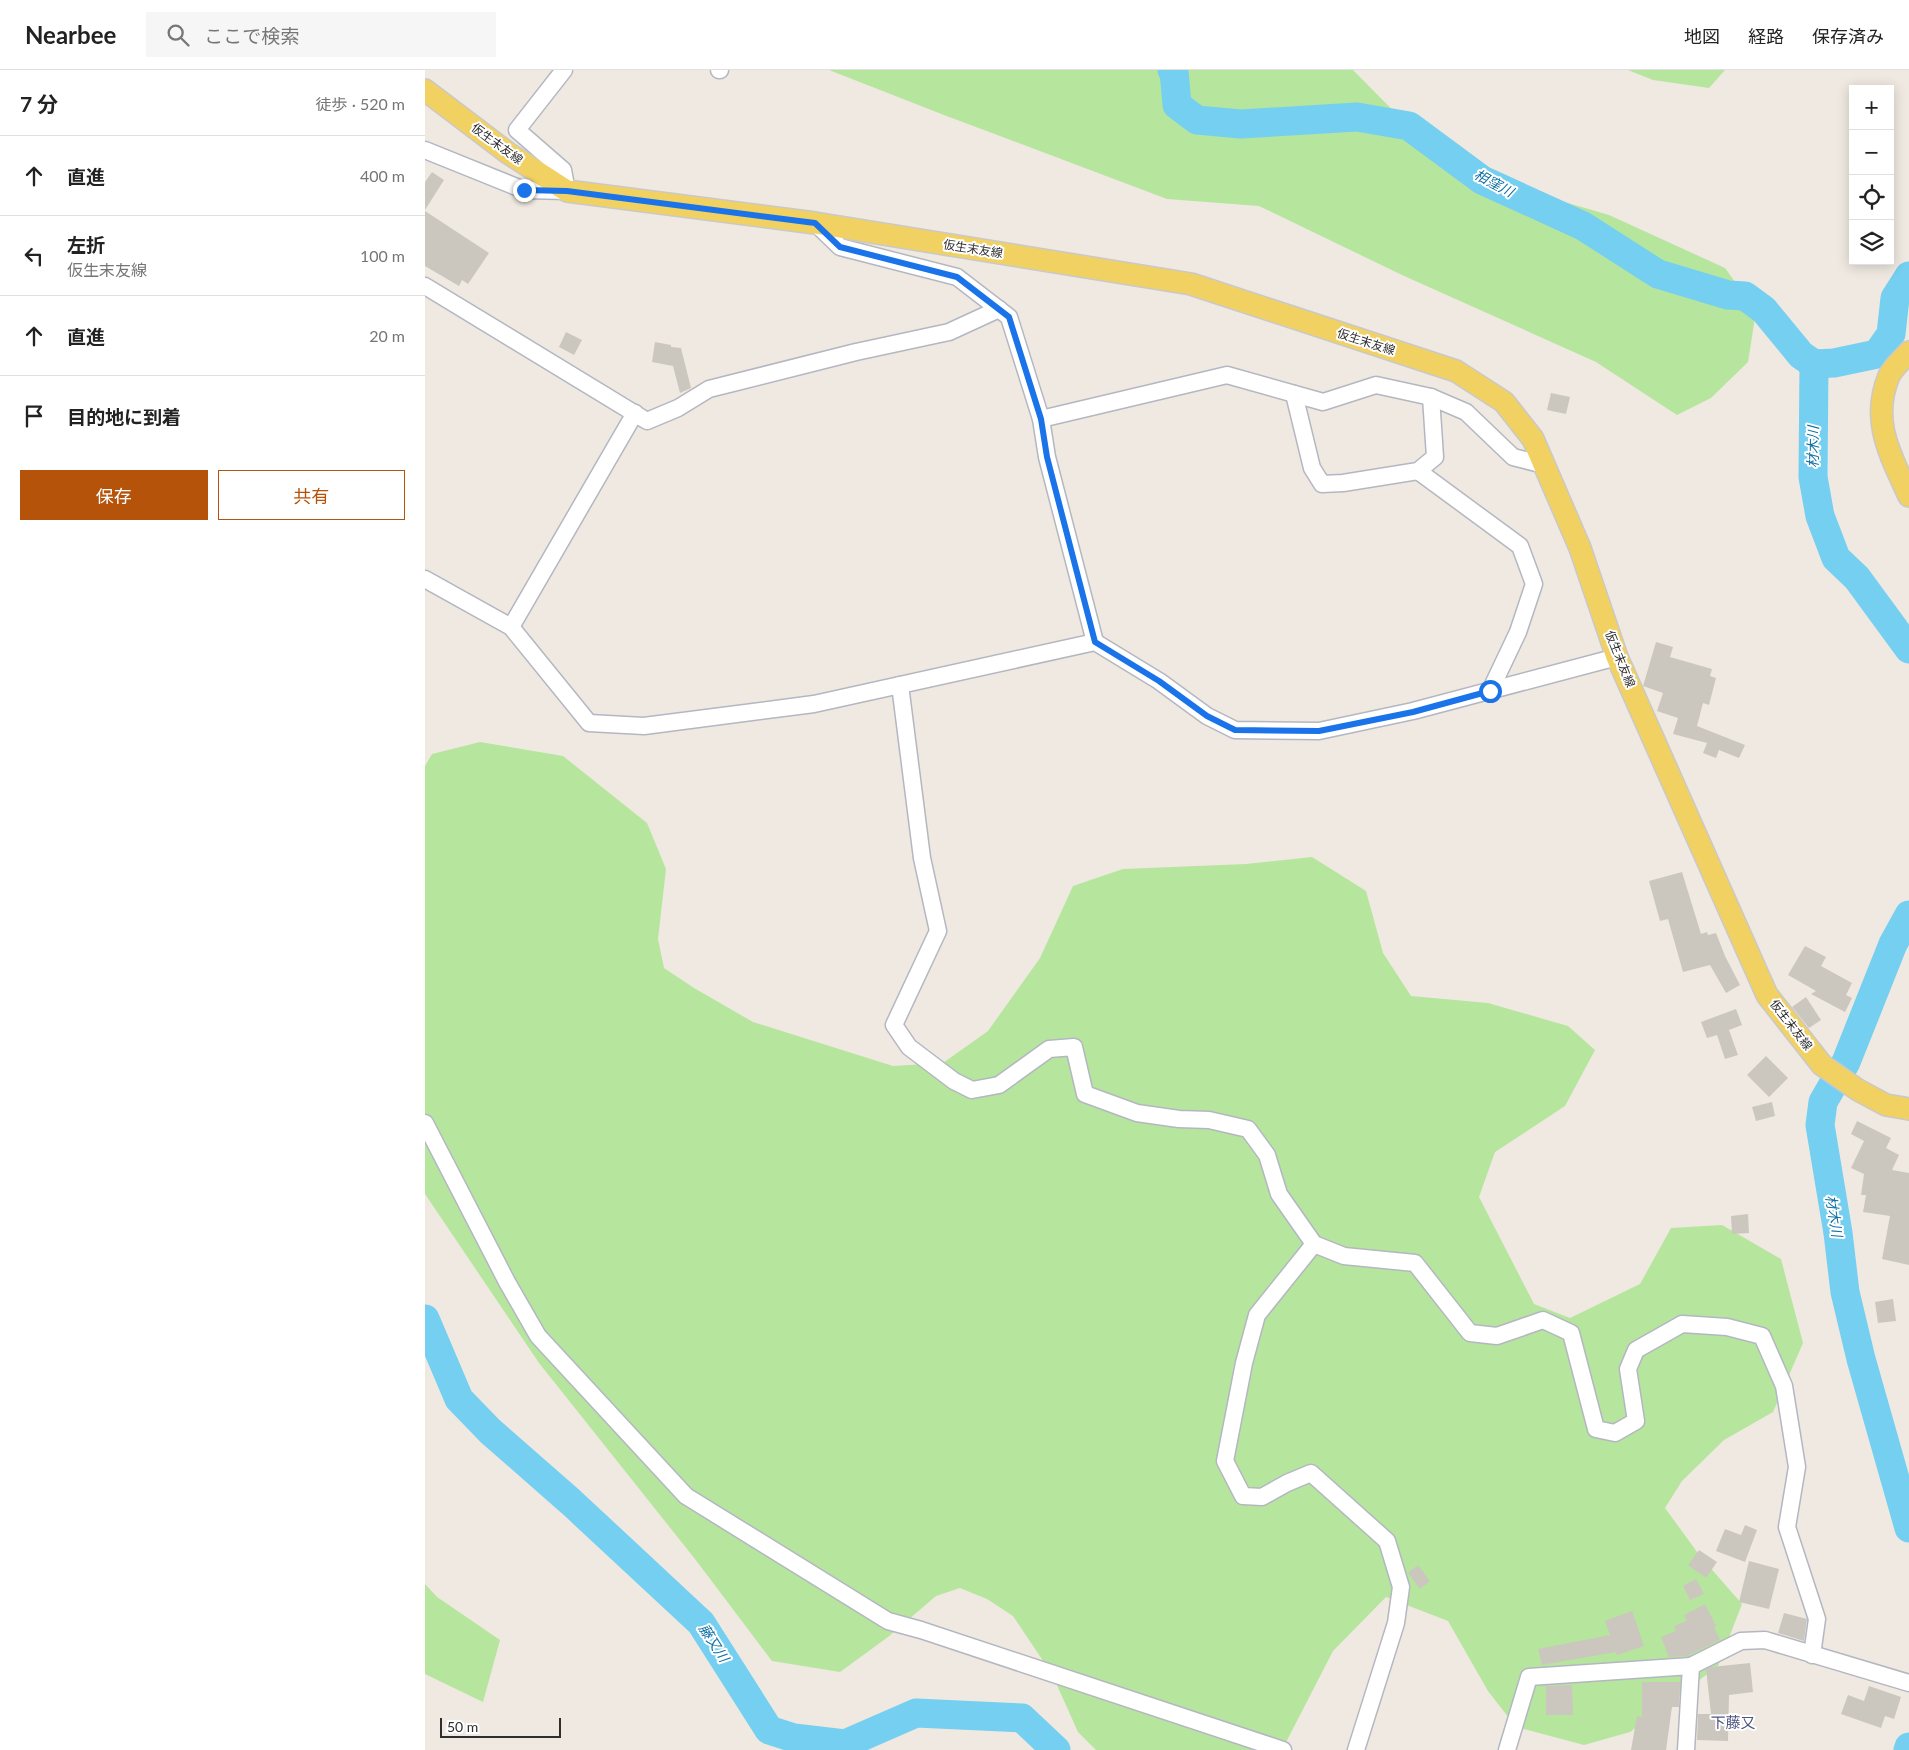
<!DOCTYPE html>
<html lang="ja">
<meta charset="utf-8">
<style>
body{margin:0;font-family:Lato,"Noto Sans JP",sans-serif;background:#f6f6f6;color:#222}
.controls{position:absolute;right:15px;top:15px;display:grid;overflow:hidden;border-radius:0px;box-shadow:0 2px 12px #0003}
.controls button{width:45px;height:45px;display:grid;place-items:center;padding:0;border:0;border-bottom:1px solid #e0e0e0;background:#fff;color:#222;font:25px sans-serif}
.scale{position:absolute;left:15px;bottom:12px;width:121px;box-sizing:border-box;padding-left:5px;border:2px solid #2e2e2e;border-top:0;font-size:14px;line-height:18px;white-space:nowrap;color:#2e2e2e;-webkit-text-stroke:4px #fff;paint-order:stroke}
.stop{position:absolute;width:15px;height:15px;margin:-11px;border:4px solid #1a73e8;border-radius:50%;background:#fff}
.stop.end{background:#1a73e8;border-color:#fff;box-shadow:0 1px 5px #0008}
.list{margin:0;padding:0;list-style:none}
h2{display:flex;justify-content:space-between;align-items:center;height:65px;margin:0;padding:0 20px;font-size:21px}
h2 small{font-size:16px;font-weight:400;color:#767676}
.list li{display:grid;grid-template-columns:32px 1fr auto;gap:15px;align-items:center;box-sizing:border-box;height:80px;padding:0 20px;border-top:1px solid #e0e0e0}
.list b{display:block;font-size:19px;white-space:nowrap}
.list p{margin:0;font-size:16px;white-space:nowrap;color:#767676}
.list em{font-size:16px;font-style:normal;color:#767676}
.actions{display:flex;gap:10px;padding:15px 20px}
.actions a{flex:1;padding:11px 0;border:1px solid #b45309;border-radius:0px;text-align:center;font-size:18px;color:#b45309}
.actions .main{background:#b45309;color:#fff}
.icon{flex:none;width:28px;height:28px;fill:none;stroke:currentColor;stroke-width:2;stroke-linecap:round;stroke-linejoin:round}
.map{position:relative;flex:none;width:1484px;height:1680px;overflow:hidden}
header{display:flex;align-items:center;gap:30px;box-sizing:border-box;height:70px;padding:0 25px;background:#fff;border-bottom:1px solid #e0e0e0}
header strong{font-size:24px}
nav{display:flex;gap:28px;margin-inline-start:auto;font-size:18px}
.search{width:350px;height:45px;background:#f6f6f6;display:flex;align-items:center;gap:12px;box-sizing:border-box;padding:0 18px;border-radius:0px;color:#767676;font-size:19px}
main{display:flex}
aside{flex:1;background:#fff}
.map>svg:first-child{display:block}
.green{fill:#b6e59e}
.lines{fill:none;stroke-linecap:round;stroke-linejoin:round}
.river{stroke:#75cff0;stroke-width:29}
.building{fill:#cbc7bf}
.minor-casing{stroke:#b4b7c1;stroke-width:19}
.major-casing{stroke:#c9c9c9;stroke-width:24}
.minor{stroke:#fff;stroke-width:16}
.major{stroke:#f2d163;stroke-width:21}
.route{stroke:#1a73e8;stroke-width:6}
.labels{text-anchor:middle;stroke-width:4;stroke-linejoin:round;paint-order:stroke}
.street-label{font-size:12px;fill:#2e2e2e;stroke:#fff}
.water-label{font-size:14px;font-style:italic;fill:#0d6fa3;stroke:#fff}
.quarter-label{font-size:15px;fill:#4d5680;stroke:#fff}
</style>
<header>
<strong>Nearbee</strong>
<div class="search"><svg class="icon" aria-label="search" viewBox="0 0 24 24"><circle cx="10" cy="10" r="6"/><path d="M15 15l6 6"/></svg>ここで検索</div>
<nav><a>地図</a><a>経路</a><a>保存済み</a></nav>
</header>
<main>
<aside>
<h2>7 分<small>徒歩 · 520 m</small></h2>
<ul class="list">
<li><svg class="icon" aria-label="ahead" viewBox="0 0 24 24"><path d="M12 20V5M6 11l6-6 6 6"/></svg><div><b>直進</b></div><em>400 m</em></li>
<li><svg class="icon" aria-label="left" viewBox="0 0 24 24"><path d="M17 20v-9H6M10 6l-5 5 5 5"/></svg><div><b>左折</b><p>仮生末友線</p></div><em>100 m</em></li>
<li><svg class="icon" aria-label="ahead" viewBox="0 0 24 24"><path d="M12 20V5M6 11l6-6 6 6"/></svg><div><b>直進</b></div><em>20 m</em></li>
<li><svg class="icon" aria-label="arrive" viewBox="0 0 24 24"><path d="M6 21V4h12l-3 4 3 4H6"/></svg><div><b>目的地に到着</b></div></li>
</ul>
<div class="actions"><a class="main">保存</a><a>共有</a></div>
</aside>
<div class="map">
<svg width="1484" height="1680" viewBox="0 0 1484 1680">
<rect width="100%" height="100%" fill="#efe9e1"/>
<!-- green -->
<g class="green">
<path d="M404 0H928L1006 79 1050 106 1184 145 1300 198 1331 241 1323 292 1286 328 1252 345 1171 292 977 205 834 136 742 129 519 45Z"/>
<path d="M1203 0H1300L1284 18 1228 10Z"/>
<path d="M55 672 138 686 222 753 241 799 233 869 239 898 269 918 328 952 468 996 518 993 563 961 615 888 648 816 698 799 821 794 887 787 941 821 958 883 986 926 1063 933 1143 956 1170 980 1140 1036 1070 1082 1054 1127 1109 1234 1145 1248 1215 1214 1246 1158 1297 1155 1356 1189 1378 1273 1348 1342 1299 1370 1257 1411 1240 1438 1275 1486 1317 1534 1293 1596 1205 1662 1159 1675 1091 1657 1063 1621 1023 1551 961 1527 908 1581 857 1680H671L653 1662 627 1604 588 1546 562 1529 535 1518 511 1526 463 1567 415 1602 347 1591 270 1489 114 1293 0 1124V696L7 684Z"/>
<path d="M0 1514 12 1527 75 1570 58 1632 0 1604Z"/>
</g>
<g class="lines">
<!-- river -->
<g class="river">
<path d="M747 0 749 1 752 35 772 50 816 54 932 47 984 56 1057 110 1158 156 1233 204 1303 225 1320 226 1339 240 1376 285 1389 294"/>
<path d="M1389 294 1388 407 1395 446 1411 488 1432 508 1484 579"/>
<path d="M1389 294 1409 293 1452 284 1466 264 1470 228 1484 206"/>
<path d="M1484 845 1468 874 1421 992 1398 1032 1395 1055 1413 1163 1420 1222 1436 1289 1484 1458"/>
<path d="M0 1249 34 1329 65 1361 146 1432 276 1553 344 1660 369 1668 420 1674 491 1643 597 1648 631 1680"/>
<path d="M1483 1680 1484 1677"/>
</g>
</g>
<!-- building -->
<g class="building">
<path d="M7 102 19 110 0 140V112Z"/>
<path d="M0 141 64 183 43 214 37 210 34 216 0 196Z"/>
<path d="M141 262 157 270 149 285 134 277Z"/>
<path d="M230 272 246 275V277L256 278 266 318 255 323 248 296 227 292Z"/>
<path d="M1126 323 1145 327 1141 344 1122 340Z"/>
<path d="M1231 572 1248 577 1245 587 1287 599 1285 606 1291 608 1284 635 1278 633 1272 656 1320 675 1314 688 1294 680 1291 688 1278 683 1282 673 1248 664 1253 648 1232 641 1238 623 1218 616Z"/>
<path d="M1257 802 1276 864 1282 862 1283 865 1291 863 1300 886 1315 915 1301 923 1285 895 1258 902 1243 849 1235 851 1224 811Z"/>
<path d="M1380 876 1401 887 1396 896 1427 913 1421 925 1427 928 1420 942 1386 924 1391 921 1363 905Z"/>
<path d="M1381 927 1396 950 1384 958 1367 937Z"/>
<path d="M1311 939 1317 955 1304 960 1313 985 1300 989 1292 965 1282 968 1276 952Z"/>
<path d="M1341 986 1363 1008 1344 1027 1322 1005Z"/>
<path d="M1347 1032 1350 1046 1331 1051 1327 1037Z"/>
<path d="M1432 1051 1466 1068 1461 1078 1474 1085 1467 1100 1484 1103V1195L1457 1189 1465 1146 1438 1142 1441 1125H1436L1439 1104 1426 1098 1439 1071 1426 1064Z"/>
<path d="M1323 1144 1324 1163 1307 1164 1306 1146Z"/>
<path d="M1468 1229 1471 1251 1453 1253 1450 1232Z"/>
<path d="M1320 1455 1332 1460 1320 1492 1291 1481 1300 1459 1316 1465Z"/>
<path d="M1274 1480 1292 1492 1281 1508 1263 1495Z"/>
<path d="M1324 1491 1354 1499 1344 1539 1314 1532Z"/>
<path d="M993 1495 1005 1511 995 1519 983 1503Z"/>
<path d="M1271 1509 1279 1524 1265 1530 1258 1516Z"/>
<path d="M1280 1534 1291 1556 1289 1557 1295 1570 1262 1586 1244 1587 1236 1567 1251 1561 1249 1556 1262 1551 1259 1545Z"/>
<path d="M1207 1541 1219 1576 1192 1585 1191 1582 1117 1595 1113 1579 1185 1565 1180 1551Z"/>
<path d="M1359 1543 1382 1549 1379 1571 1353 1563Z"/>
<path d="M1325 1593 1328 1622 1304 1625 1303 1671 1272 1670 1273 1644H1286L1281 1599 1286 1597Z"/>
<path d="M1217 1612H1255L1254 1637H1247L1241 1680H1206L1212 1646 1217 1647Z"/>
<path d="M1147 1615 1148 1645H1121V1616Z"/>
<path d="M1444 1616 1476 1627 1469 1649 1460 1646 1456 1658 1416 1644 1423 1625 1439 1631Z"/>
</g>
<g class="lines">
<!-- minor casing -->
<g class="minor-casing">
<g id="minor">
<path d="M294 0H295"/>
<path d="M0 80 99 120 142 121 138 100 92 60 139 0"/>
<path d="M390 153 415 177 532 207 584 247 616 349 622 387 670 572"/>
<path d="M0 216 222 351 253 338 284 319 431 282 524 262 574 239"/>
<path d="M869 324 887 398 897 414 918 413 993 401 1010 387 1006 327"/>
<path d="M616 349 802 305 898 332 951 315 1006 327 1041 342 1088 387 1119 395"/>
<path d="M993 401 1095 476 1109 514 1093 562 1065 621"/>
<path d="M0 509 86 557 164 653 219 656 389 634 670 572 734 611 782 646 810 660 894 661 988 641 1192 587"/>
<path d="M86 557 210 343"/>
<path d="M475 615 497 788 513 861 469 955 484 977 529 1011 547 1020 574 1015 624 979 649 977 660 1024 712 1043 754 1049 784 1050 823 1059 842 1085 854 1124 889 1174 919 1186 990 1193 1045 1263 1072 1266 1118 1250 1146 1263 1171 1359 1190 1363 1211 1351 1203 1299 1211 1280 1257 1254 1302 1257 1337 1266 1359 1316 1372 1397 1362 1457 1392 1549 1387 1585"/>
<path d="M0 1053 82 1212 113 1266 261 1426 463 1551 496 1560 858 1680"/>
<path d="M889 1174 832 1245 819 1293 800 1391 818 1426 837 1427 862 1413 886 1403 962 1471 976 1517 971 1553 931 1680"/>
<path d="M1082 1680 1104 1607 1266 1596"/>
<path d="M1261 1680 1266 1596 1316 1571 1340 1570 1484 1613"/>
</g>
</g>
<!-- major casing -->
<g class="major-casing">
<g id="major">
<path d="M0 20 83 83 142 121 390 153 766 214 1031 301 1079 332 1108 369 1155 478 1192 587 1342 925 1397 995 1433 1020 1461 1035 1484 1039"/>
<path d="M1484 282C1478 289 1468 297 1464 306 1445 351 1466 386 1484 426"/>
</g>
</g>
<!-- minor -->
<use href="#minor" class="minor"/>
<!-- major -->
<use href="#major" class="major"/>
</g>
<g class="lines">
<!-- route -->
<path class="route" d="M99 120 142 121 390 153 415 177 532 207 584 247 616 349 622 387 670 572 734 611 782 646 810 660 894 661 988 642 1065 621"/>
</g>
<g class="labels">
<!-- street labels -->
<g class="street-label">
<text transform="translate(72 74) rotate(36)" y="4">仮生末友線</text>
<text transform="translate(548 179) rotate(9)" y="4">仮生末友線</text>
<text transform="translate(941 272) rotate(18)" y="4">仮生末友線</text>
<text transform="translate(1195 589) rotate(68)" y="4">仮生末友線</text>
<text transform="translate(1366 955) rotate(52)" y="4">仮生末友線</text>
</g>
<!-- water labels -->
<g class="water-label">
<text transform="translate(1069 113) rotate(28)" y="5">相窪川</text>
<text transform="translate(1388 377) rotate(-89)" y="5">材木川</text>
<text transform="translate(1409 1146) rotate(81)" y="5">材木川</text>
<text transform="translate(289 1573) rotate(57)" y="5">藤又川</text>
</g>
<!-- quarter labels -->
<g class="quarter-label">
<text x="1308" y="1658">下藤又</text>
</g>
</g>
</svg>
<div class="controls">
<button>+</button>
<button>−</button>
<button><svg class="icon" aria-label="locate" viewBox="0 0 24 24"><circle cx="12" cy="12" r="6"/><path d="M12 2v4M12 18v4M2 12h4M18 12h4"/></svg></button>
<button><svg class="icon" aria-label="layers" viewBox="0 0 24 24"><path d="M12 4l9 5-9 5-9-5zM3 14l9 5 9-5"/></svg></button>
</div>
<div class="scale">50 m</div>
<div class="stop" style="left:1065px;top:621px"></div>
<div class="stop end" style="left:99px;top:120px"></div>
</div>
</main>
